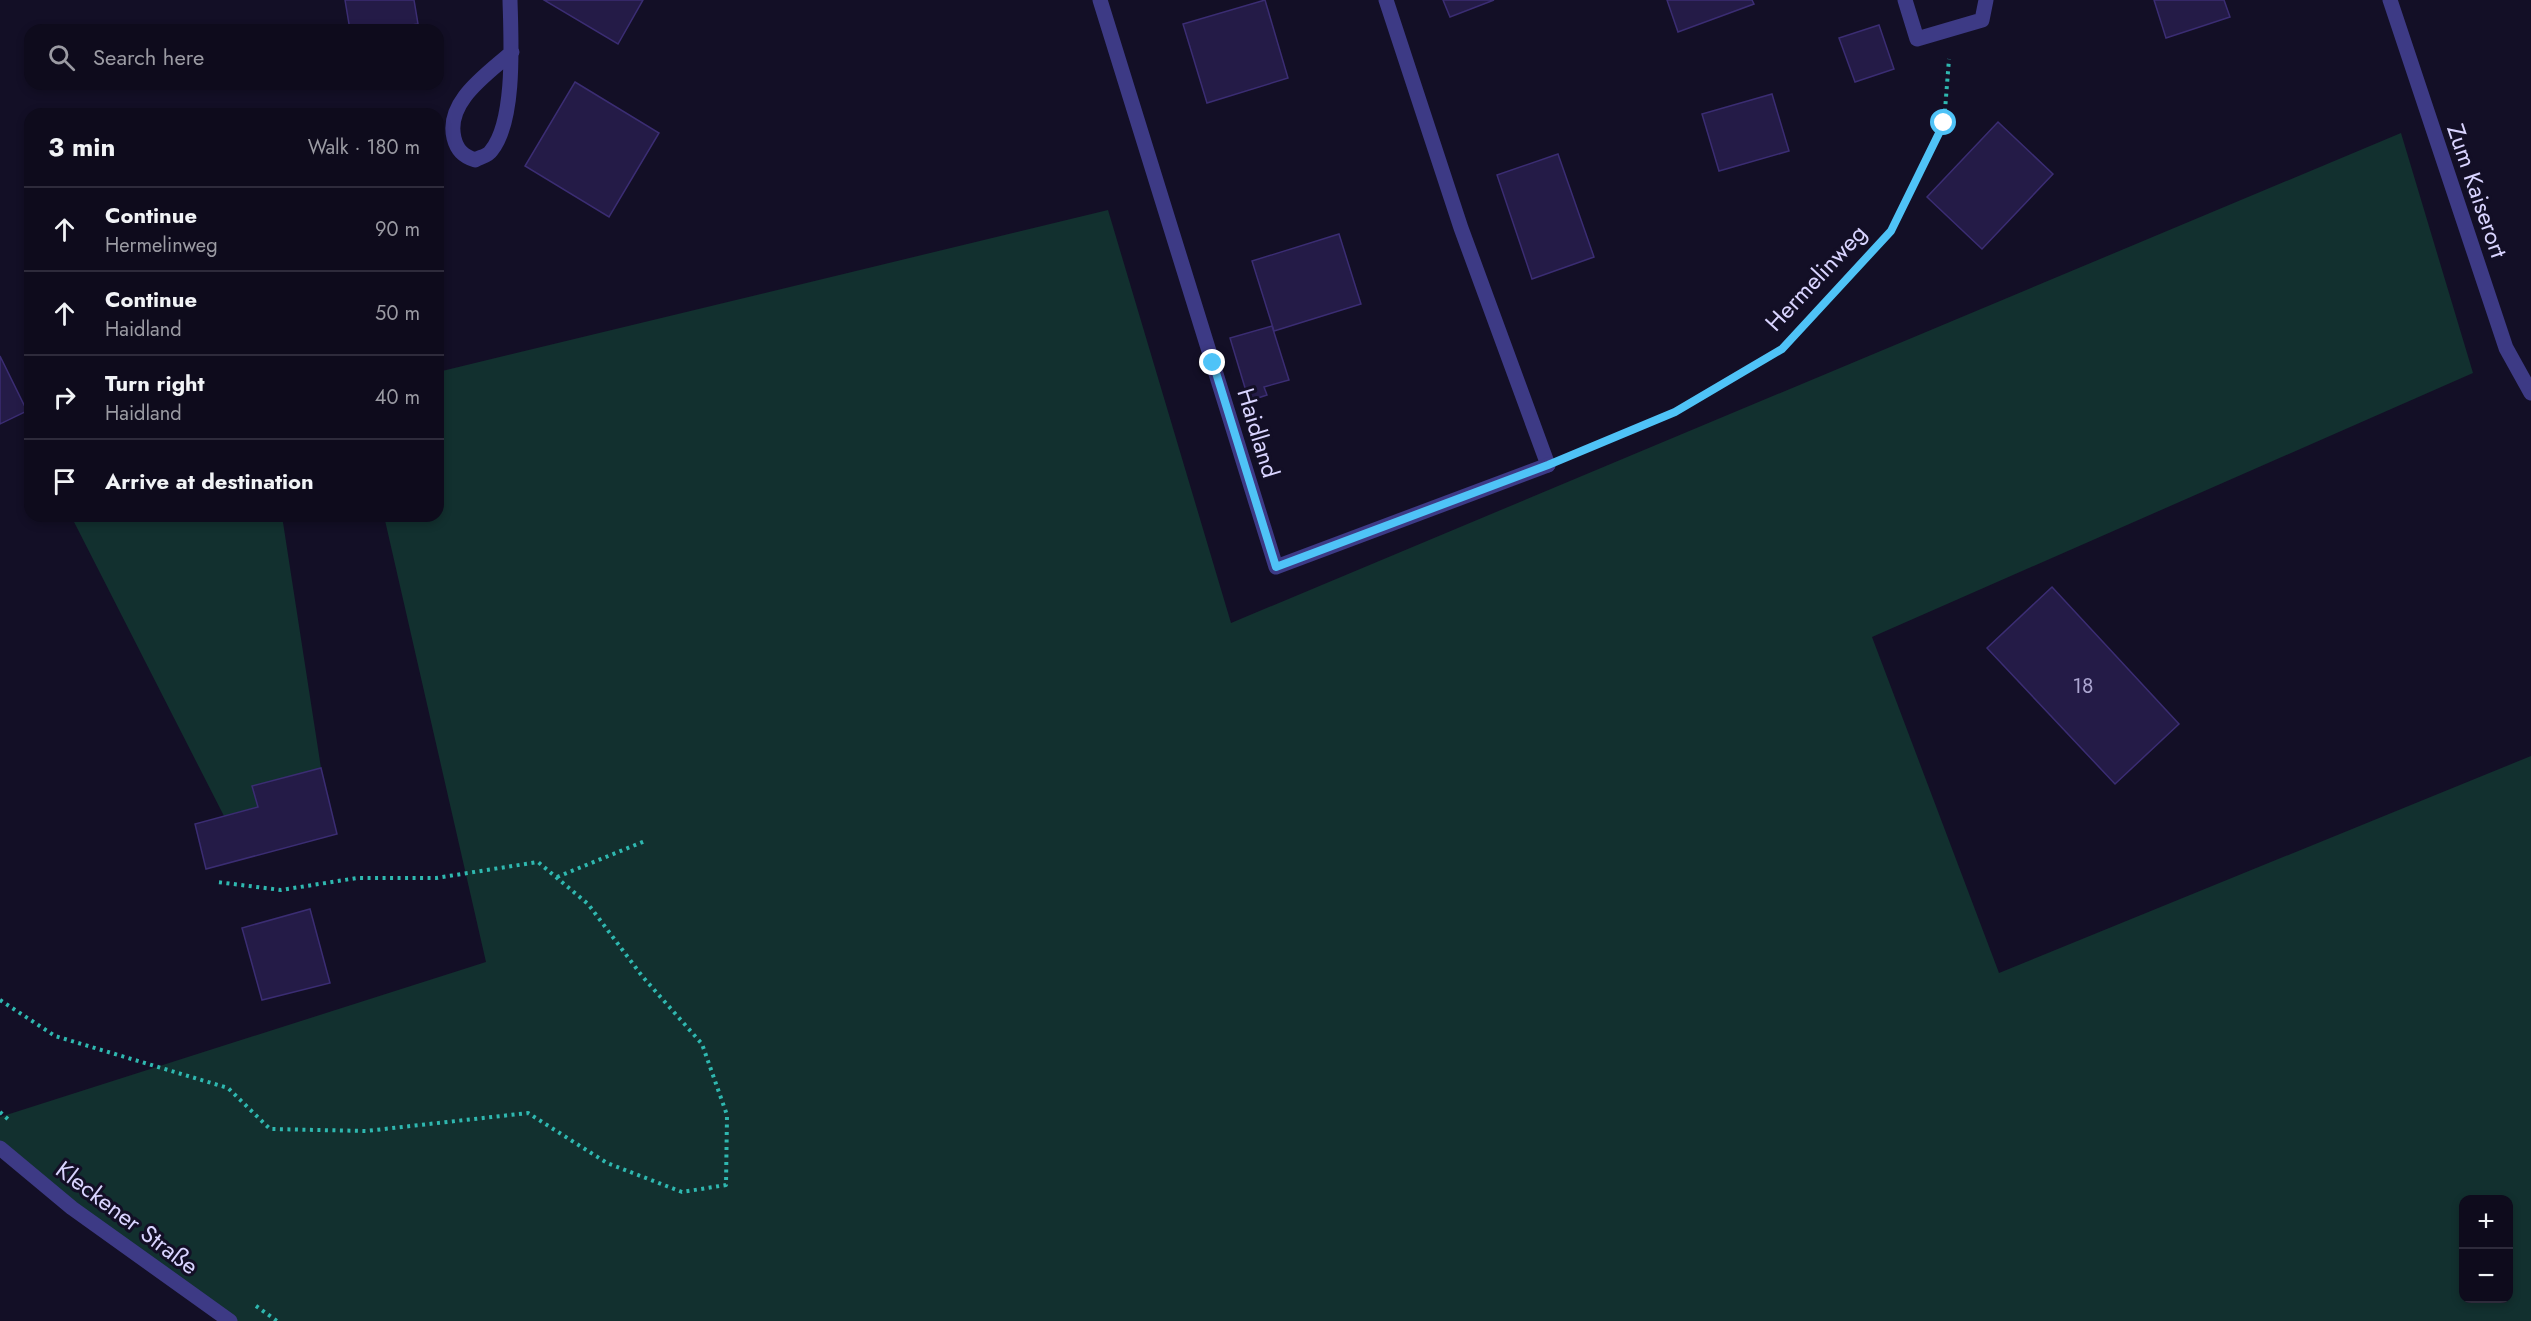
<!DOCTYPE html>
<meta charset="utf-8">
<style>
body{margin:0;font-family:Jost,sans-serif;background:#171425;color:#f1f3f6}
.controls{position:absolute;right:18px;bottom:18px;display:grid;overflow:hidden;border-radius:12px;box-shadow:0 3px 9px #0003}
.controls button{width:54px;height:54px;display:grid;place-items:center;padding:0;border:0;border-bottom:2px solid #2e2b3b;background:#0e0b1c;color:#f1f3f6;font:30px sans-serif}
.stop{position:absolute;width:18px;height:18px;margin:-14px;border:4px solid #4fc3f7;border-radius:50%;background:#fff}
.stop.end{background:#4fc3f7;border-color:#fff;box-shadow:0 2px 6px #0008}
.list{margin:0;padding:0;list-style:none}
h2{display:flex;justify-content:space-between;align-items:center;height:78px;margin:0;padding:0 24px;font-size:26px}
h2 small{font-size:20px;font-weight:400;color:#9b9ba3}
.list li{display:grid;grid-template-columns:39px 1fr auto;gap:18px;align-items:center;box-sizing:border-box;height:84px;padding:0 24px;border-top:2px solid #2e2b3b}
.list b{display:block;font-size:22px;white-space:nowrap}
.list p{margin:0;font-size:20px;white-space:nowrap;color:#9b9ba3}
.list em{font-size:20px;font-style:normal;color:#9b9ba3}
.icon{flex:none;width:33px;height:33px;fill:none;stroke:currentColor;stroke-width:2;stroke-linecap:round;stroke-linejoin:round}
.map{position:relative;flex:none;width:2531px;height:1321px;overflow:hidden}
.search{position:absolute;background:#0e0b1c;box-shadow:0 3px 9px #0003;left:24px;top:24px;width:420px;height:66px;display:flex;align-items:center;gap:15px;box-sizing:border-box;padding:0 21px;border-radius:18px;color:#9b9ba3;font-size:22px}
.panel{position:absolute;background:#0e0b1c;box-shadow:0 3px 9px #0003;left:24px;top:108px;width:420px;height:414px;border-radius:18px}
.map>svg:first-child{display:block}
.green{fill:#12302f;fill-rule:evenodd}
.building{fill:#241b47;stroke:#3b2d73;stroke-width:1.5}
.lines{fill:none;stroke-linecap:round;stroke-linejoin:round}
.path{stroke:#2fb8b0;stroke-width:4;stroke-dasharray:3 4.5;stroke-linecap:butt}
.service{stroke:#3d3a85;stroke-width:15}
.minor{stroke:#3d3a85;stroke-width:15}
.tertiary{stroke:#3d3a85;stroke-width:15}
.route{stroke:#4fc3f7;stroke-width:8}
.labels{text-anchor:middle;stroke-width:6;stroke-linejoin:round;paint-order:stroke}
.number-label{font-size:21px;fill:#aca6d1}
.street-label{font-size:24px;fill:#d9d4ff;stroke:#130f26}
</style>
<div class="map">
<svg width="2531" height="1321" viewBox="0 0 2531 1321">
<rect width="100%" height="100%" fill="#130f26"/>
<!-- green -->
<g class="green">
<path d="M2401 133 2473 373 1872 637 1999 973 2531 756V1321H237L84 1210 0 1143V1117L486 962 384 516H438V372L1108 210 1231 623ZM2464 1200H2508V1298H2464Z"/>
<path d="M71 516H282L321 768 253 786 258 807 224 816Z"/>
</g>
<!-- building -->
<g class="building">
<path d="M345 0H414L418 24 380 30H350Z"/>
<path d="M544 0H643L618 44Z"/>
<path d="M1265 0 1288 78 1207 103 1183 24Z"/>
<path d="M1443 0H1494L1450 17Z"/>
<path d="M1667 0H1752L1754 4 1678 32Z"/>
<path d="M2154 0H2224L2230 17 2166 38Z"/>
<path d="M1879 25 1894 69 1855 82 1839 38Z"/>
<path d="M575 82 659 133 609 217 525 166Z"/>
<path d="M1772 94 1789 151 1719 171 1702 114Z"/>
<path d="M1998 122 2053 174 1982 249 1927 197Z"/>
<path d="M1558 154 1594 257 1532 279 1497 175Z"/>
<path d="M1339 234 1361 304 1274 331 1252 261Z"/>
<path d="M1272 326 1289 380 1264 387 1267 395 1249 401 1230 338Z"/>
<path d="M0 356 27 411 0 424Z"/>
<path d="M2052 587 2179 724 2115 784 1987 648Z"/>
<path d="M321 768 337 834 206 869 195 824 258 807 252 786Z"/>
<path d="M310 909 330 983 262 1000 242 928Z"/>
</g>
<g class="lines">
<!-- path -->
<g class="path">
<path d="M1575 454 1675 412 1782 349 1891 231 1944 123 1949 59"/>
<path d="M557 877 645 841"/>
<path d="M0 1000 55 1036 228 1088 270 1129 366 1131 528 1113 607 1163 682 1192 726 1185 727 1115 702 1044 642 976 588 904 538 862 436 878H357L281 890 217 882"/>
<path d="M0 1112 10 1121"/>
<path d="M256 1306 277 1321"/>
</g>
<!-- service -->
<path class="service" d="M1386 0 1461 228 1548 465"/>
<!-- minor -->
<g class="minor">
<path d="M510 0C511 39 516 121 491 151 488 156 480 157 475 160 463 156 457 150 454 138 445 101 489 73 512 52"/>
<path d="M1100 0 1276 567 1548 465"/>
<path d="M1905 0 1917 39 1982 20 1986 0"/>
<path d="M2390 0 2506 348 2531 393"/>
</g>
<!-- tertiary -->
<path class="tertiary" d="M0 1148 72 1208 230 1321"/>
</g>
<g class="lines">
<!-- route -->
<path class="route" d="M1213 363 1276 567 1548 465 1675 412 1782 349 1891 231 1944 123"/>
</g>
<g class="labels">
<!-- number labels -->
<g class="number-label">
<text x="2083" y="693">18</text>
</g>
<!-- street labels -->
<g class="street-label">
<text transform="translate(2477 191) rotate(71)" y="8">Zum Kaiserort</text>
<text transform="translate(1816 278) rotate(-47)" y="8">Hermelinweg</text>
<text transform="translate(1258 433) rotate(73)" y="8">Haidland</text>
<text transform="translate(127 1218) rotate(37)" y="8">Kleckener Straße</text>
</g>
</g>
</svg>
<div class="controls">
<button>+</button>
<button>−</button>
</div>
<div class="stop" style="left:1944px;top:123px"></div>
<div class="stop end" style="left:1213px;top:363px"></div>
<div class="search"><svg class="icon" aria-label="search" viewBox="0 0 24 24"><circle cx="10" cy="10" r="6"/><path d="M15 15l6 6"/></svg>Search here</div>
<section class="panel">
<h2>3 min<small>Walk · 180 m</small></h2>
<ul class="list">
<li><svg class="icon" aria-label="ahead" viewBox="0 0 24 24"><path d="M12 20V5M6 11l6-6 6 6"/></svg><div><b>Continue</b><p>Hermelinweg</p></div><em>90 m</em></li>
<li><svg class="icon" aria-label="ahead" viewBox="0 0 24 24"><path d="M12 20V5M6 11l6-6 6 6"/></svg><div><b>Continue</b><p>Haidland</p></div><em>50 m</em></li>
<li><svg class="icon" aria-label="right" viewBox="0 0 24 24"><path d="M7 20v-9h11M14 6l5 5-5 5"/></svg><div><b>Turn right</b><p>Haidland</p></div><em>40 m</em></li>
<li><svg class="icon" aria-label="arrive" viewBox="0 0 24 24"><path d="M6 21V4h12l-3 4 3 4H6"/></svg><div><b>Arrive at destination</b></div></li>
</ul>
</section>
</div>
